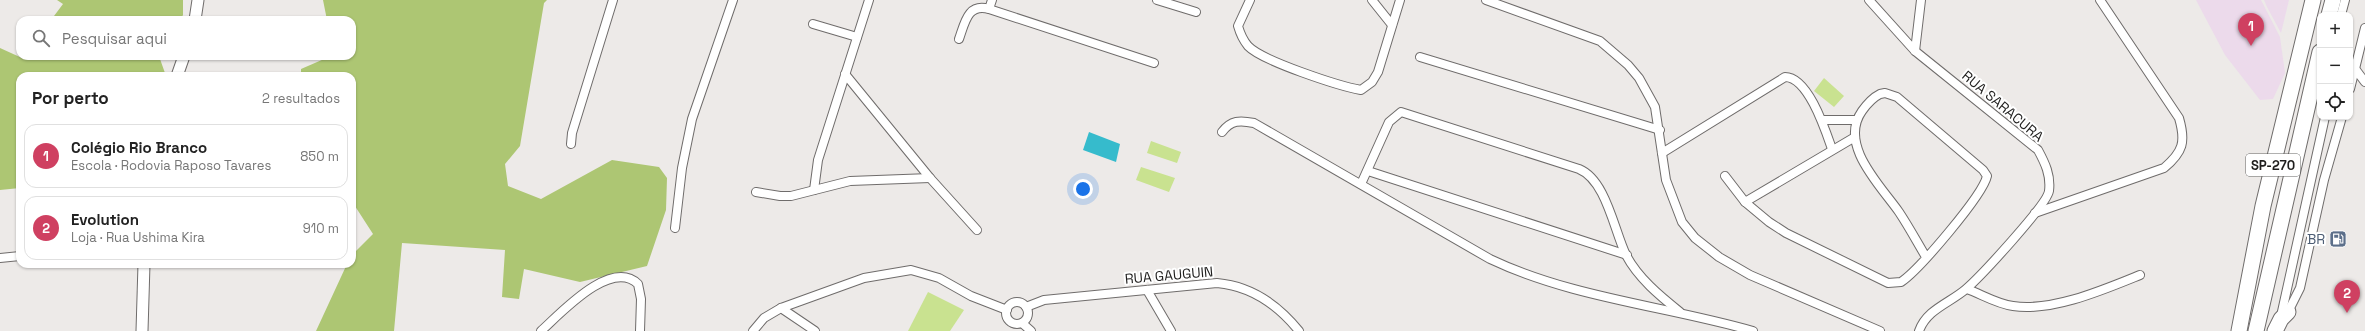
<!DOCTYPE html>
<html lang="pt">
<meta charset="utf-8">
<style>
body{margin:0;font-family:"Space Grotesk",sans-serif;background:#f2f2f2;color:#222}
.controls{position:absolute;right:12px;top:12px;display:grid;overflow:hidden;border-radius:8px;box-shadow:0 1px 3px #0004}
.controls button{width:36px;height:36px;display:grid;place-items:center;padding:0;border:0;border-bottom:1px solid #e0e0e0;background:#fff;color:#222;font:20px sans-serif}
.you{position:absolute;left:1083px;top:189px;width:14px;height:14px;margin:-10px;border:3px solid #fff;border-radius:50%;background:#1a73e8;box-shadow:0 0 0 6px #1a73e833}
.badge{display:grid;place-items:center;width:26px;height:26px;border-radius:50%;background:#cf4061;color:#fff;font-size:13px;font-weight:700}
.pin{position:absolute;translate:-50% -33px;filter:drop-shadow(0 1px 2px #0008)}
.pin::after{content:'';position:absolute;top:21px;width:14px;height:12px;background:inherit;clip-path:polygon(0 0,100% 0,50% 100%)}
.list{margin:0;padding:0;list-style:none}
h2{display:flex;justify-content:space-between;align-items:center;height:52px;margin:0;padding:0 16px;font-size:17px}
h2 small{font-size:13px;font-weight:400;color:#767676}
.list li{display:grid;grid-template-columns:26px 1fr auto;gap:12px;align-items:center;box-sizing:border-box;height:64px;margin:0 8px 8px;padding:0 8px;border:1px solid #e0e0e0;border-radius:12px}
.list b{display:block;font-size:15px;white-space:nowrap}
.list p{margin:0;font-size:13px;white-space:nowrap;color:#767676}
.list em{font-size:13px;font-style:normal;color:#767676}
.icon{flex:none;width:22px;height:22px;fill:none;stroke:currentColor;stroke-width:2;stroke-linecap:round;stroke-linejoin:round}
.map{position:relative;flex:none;width:2365px;height:331px;overflow:hidden}
.search{position:absolute;background:#fff;box-shadow:0 1px 3px #0004;left:16px;top:16px;width:340px;height:44px;display:flex;align-items:center;gap:10px;box-sizing:border-box;padding:0 14px;border-radius:12px;color:#767676;font-size:15px}
.panel{position:absolute;background:#fff;box-shadow:0 1px 3px #0004;left:16px;top:72px;width:340px;height:196px;border-radius:12px}
.map>svg:first-child{display:block}
.education{fill:#ecdaeb}
.green{fill:#c9e290}
.forest{fill:#adc673}
.water{fill:#36bbcc}
.lines{fill:none;stroke-linecap:round;stroke-linejoin:round}
.street-casing{stroke:#6f6c6b;stroke-width:10}
.secondary-casing{stroke:#6f6c6b;stroke-width:13}
.highway-casing{stroke:#6f6c6b;stroke-width:17}
.street{stroke:#fff;stroke-width:8}
.secondary{stroke:#fff;stroke-width:11}
.highway{stroke:#fff;stroke-width:15}
.labels{text-anchor:middle;stroke-width:4;stroke-linejoin:round;paint-order:stroke}
.shield{fill:#fff;stroke:#626261;stroke-width:1}
.shield-label{font-size:13px;font-weight:bold;fill:#1f1e1d}
.street-label{font-size:14px;fill:#1f1e1d;stroke:#fff}
.service-label{font-size:14px;fill:#4e5e75;stroke:#fff;text-anchor:end}
</style>
<div class="map">
<svg width="2365" height="331" viewBox="0 0 2365 331">
<rect width="100%" height="100%" fill="#edeae8"/>
<!-- education -->
<g class="education">
<path d="M2196 0H2261L2280 37 2285 73 2273 99 2260 100 2225 55Z"/>
<path d="M2264 0H2289L2281 33 2267 7Z"/>
</g>
<!-- green -->
<g class="green">
<path d="M1824 78 1844 96 1834 107 1814 91Z"/>
<path d="M1151 141 1181 152 1177 163 1147 153Z"/>
<path d="M1141 167 1175 178 1169 192 1136 180Z"/>
<path d="M928 292 964 310 950 331H908Z"/>
</g>
<!-- forest -->
<g class="forest">
<path d="M57 0H183V15L180 20H51L63 4Z"/>
<path d="M323 0H547L544 3 520 146 505 164 508 186 541 199 612 160 659 167 667 178 666 210 647 266 580 282 524 269 519 299 502 297 505 250 402 243 394 331H316L347 264H352V255L373 234 353 203 352 76H301V69L331 56H352V20H327Z"/>
<path d="M0 48 22 58 24 56H162L160 59 165 73 163 76H20V188L0 190Z"/>
</g>
<!-- water -->
<path class="water" d="M1089 132 1120 144 1116 162 1083 150Z"/>
<g class="lines">
<!-- street casing -->
<g class="street-casing">
<g id="street">
<path d="M992 0 989 9 1154 63"/>
<path d="M1157 0 1196 12"/>
<path d="M1250 0 1238 26C1240 33 1243 40 1248 46 1262 61 1339 86 1361 90L1372 82 1378 72 1400 0"/>
<path d="M1372 0 1392 25"/>
<path d="M1486 0 1600 41 1628 65 1639 78 1655 107 1666 180 1682 222 1695 238 1719 257 1750 275 1880 331"/>
<path d="M1869 0 1915 51 2038 150C2045 163 2051 175 2049 191 2047 205 1980 277 1966 289 1950 303 1927 309 1919 331"/>
<path d="M2341 15 2345 0"/>
<path d="M813 24 857 37"/>
<path d="M959 39C965 22 968 3 989 9"/>
<path d="M1915 51 1921 0"/>
<path d="M1420 57 1660 130"/>
<path d="M2350 62 2365 82"/>
<path d="M845 74 930 178 977 230"/>
<path d="M2350 89 2365 28"/>
<path d="M1822 120H1856"/>
<path d="M1222 132C1231 120 1240 120 1254 123L1490 259C1572 298 1666 306 1753 331"/>
<path d="M571 144 572 133 613 0"/>
<path d="M1662 153 1785 77C1808 77 1825 129 1832 149"/>
<path d="M1368 171 1627 255"/>
<path d="M1725 176 1745 202 1769 222 1786 233 1888 283 1901 282C1919 270 1983 195 1987 176L1983 170 1897 97 1885 93 1880 94C1872 98 1867 104 1862 111 1838 145 1881 186 1899 212 1909 227 1917 242 1926 257"/>
<path d="M1361 184 1389 122 1401 112 1579 169C1606 180 1614 230 1626 255 1638 278 1660 296 1680 312"/>
<path d="M814 190 818 160 869 0"/>
<path d="M756 192 780 196H791L850 181 930 178"/>
<path d="M1745 202 1855 137"/>
<path d="M2035 213 2164 168C2183 152 2186 142 2179 118L2100 0"/>
<path d="M675 228 682 168 692 119 733 0"/>
<path d="M0 258 20 256"/>
<path d="M1967 289C1981 294 1997 304 2013 306 2052 312 2103 290 2140 275"/>
<path d="M1147 290 1171 331"/>
<circle cx="1017" cy="313" r="11"/>
<path d="M1026 307 1044 300 1217 283C1251 286 1278 305 1299 331"/>
<path d="M781 308 815 331"/>
<path d="M2287 314 2300 288 2324 180 2342 117"/>
<path d="M2281 316 2325 117"/>
<path d="M1022 323 1031 331"/>
<path d="M541 331C561 313 611 258 638 284L641 299 640 331"/>
<path d="M753 331 764 318 781 308 864 278 911 270 939 278 971 296 1007 310"/>
</g>
</g>
<!-- secondary casing -->
<g class="secondary-casing">
<g id="secondary">
<path d="M195 20 198 0"/>
<path d="M177 76 184 56"/>
<path d="M142 331 144 264"/>
</g>
</g>
<!-- highway casing -->
<g class="highway-casing">
<g id="highway">
<path d="M2329 15 2333 0"/>
<path d="M2239 331 2263 206 2313 0"/>
<path d="M2256 331 2320 52"/>
<path d="M2275 331 2281 319 2288 312"/>
</g>
</g>
<!-- street -->
<use href="#street" class="street"/>
<!-- secondary -->
<use href="#secondary" class="secondary"/>
<!-- highway -->
<use href="#highway" class="highway"/>
</g>
<!-- icons -->
<defs>
<g id="fuel-square" transform="scale(0.9)"><rect x="-9" y="-9" width="18" height="18" rx="4" fill="#5c6f8a" stroke="#fff"/><path d="M-5.5-6h7V0h2V4h1.3V-2.5L3-4.5l.8-.8L6-3V5H2.5V1h-1V6h-7ZM-4.2-4.7v3.2H.2V-4.7Z" fill="#fff"/></g>
</defs>
<g fill-rule="evenodd">
<use href="#fuel-square" x="2338" y="239"/>
</g>
<g class="labels">
<!-- shield labels -->
<rect class="shield" x="2246" y="154" width="54" height="22" rx="3"/>
<g class="shield-label">
<text x="2273" y="170">SP-270</text>
</g>
<!-- street labels -->
<g class="street-label">
<text transform="translate(2003 106) rotate(40)" y="5">RUA SARACURA</text>
<text transform="translate(1169 275) rotate(-5)" y="5">RUA GAUGUIN</text>
</g>
<!-- service labels -->
<g class="service-label">
<text x="2325" y="244">BR</text>
</g>
</g>
</svg>
<div class="controls">
<button>+</button>
<button>−</button>
<button><svg class="icon" aria-label="locate" viewBox="0 0 24 24"><circle cx="12" cy="12" r="6"/><path d="M12 2v4M12 18v4M2 12h4M18 12h4"/></svg></button>
</div>
<div class="you"></div>
<div class="pin badge" style="left:2251px;top:46px">1</div>
<div class="pin badge" style="left:2347px;top:313px">2</div>
<div class="search"><svg class="icon" aria-label="search" viewBox="0 0 24 24"><circle cx="10" cy="10" r="6"/><path d="M15 15l6 6"/></svg>Pesquisar aqui</div>
<section class="panel">
<h2>Por perto<small>2 resultados</small></h2>
<ul class="list">
<li><span class="badge">1</span><div><b>Colégio Rio Branco</b><p>Escola · Rodovia Raposo Tavares</p></div><em>850 m</em></li>
<li><span class="badge">2</span><div><b>Evolution</b><p>Loja · Rua Ushima Kira</p></div><em>910 m</em></li>
</ul>
</section>
</div>
